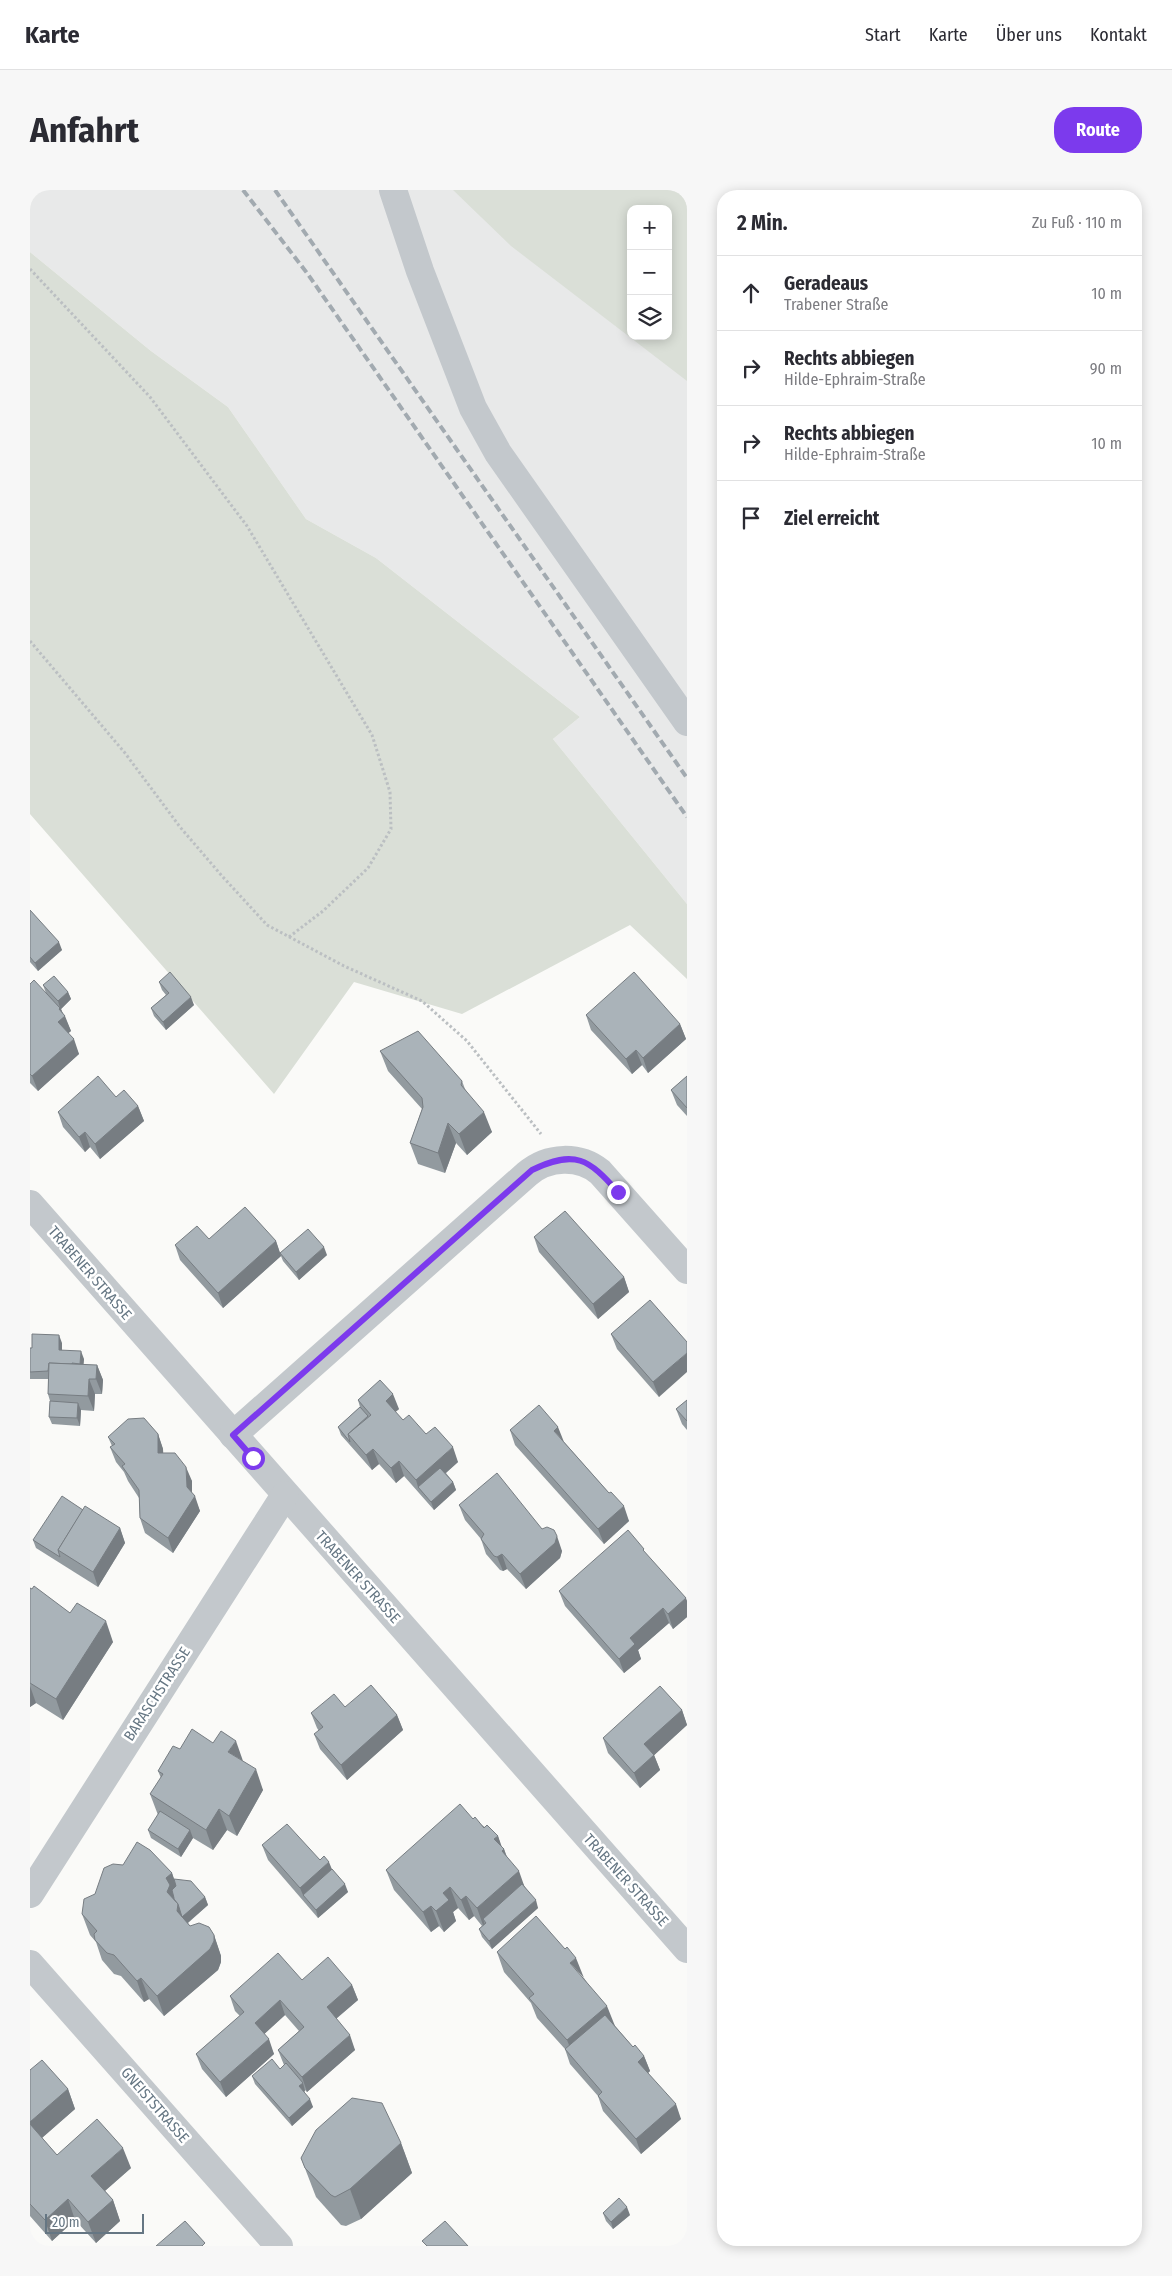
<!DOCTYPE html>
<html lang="de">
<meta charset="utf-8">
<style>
body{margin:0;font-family:"Fira Sans Condensed",sans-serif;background:#f7f7f7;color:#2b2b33}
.controls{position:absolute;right:15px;top:15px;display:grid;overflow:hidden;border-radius:10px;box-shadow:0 2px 12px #0003}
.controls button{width:45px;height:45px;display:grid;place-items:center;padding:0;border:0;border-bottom:1px solid #e1e1e2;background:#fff;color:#2b2b33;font:25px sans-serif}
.scale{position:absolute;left:15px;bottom:12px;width:99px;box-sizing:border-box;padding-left:5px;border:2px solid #657683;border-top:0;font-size:14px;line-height:18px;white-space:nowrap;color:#657683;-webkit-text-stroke:4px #fff;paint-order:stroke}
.stop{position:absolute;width:15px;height:15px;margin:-11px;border:4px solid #7c3aed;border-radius:50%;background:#fff}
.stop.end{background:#7c3aed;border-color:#fff;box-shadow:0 1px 5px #0008}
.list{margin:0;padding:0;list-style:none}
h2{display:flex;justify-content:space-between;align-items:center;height:65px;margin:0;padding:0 20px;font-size:21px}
h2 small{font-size:16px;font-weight:400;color:#7c7c81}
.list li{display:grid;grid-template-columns:32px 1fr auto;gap:15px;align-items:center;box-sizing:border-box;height:75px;padding:0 20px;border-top:1px solid #e1e1e2}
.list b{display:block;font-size:19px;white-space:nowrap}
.list p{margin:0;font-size:16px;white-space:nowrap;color:#7c7c81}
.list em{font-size:16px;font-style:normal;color:#7c7c81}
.icon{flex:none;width:28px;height:28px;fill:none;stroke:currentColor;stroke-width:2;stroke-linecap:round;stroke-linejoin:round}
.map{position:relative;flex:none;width:657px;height:2056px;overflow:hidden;border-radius:20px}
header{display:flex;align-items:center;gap:30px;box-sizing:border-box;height:70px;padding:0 25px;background:#fff;border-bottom:1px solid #e1e1e2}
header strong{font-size:24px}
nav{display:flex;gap:28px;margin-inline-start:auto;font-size:18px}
.intro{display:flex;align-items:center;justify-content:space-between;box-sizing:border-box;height:120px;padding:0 30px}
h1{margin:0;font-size:35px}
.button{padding:12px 22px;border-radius:20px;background:#7c3aed;color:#fff;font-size:18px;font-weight:700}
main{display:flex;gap:30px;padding:0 30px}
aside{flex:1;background:#fff;border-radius:20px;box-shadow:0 2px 12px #0003}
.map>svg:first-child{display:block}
.built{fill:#e8e9e9;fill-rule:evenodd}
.green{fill:#dadfd7;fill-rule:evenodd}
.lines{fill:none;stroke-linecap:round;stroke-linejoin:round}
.path{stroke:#bbbfc2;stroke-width:3;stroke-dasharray:2.5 2.5;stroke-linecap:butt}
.minor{stroke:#c3c8cc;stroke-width:28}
.rail{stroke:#a2aab0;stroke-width:4;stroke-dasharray:8 4;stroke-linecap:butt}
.wall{fill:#929a9f}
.shaded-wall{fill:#777d82}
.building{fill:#aab3b9;stroke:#777d82}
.route{stroke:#7c3aed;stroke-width:6}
.labels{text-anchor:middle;stroke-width:5;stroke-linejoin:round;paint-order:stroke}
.street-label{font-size:15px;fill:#657683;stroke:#fff}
</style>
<header>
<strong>Karte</strong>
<nav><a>Start</a><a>Karte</a><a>Über uns</a><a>Kontakt</a></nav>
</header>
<div class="intro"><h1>Anfahrt</h1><a class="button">Route</a></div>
<main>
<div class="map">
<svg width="657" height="2056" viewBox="0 0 657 2056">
<rect width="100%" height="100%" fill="#fafaf8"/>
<!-- built -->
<path class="built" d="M0 0H657V714L523 549 550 527 346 368 276 329 198 217 121 161 0 62ZM601 19H638V146H601Z"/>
<!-- green -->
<g class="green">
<path d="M423 0H657V191L481 56ZM601 19H638V146H601Z"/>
<path d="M0 62 121 161 198 217 276 329 346 368 550 527 523 549 657 714V789L600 735 432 824 324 792 244 904 0 624Z"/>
</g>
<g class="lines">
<!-- path -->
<g class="path">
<path d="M0 79 120 207 217 336 342 545 360 602 361 639 338 678 293 721 259 747"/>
<path d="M0 451 95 563 150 637 192 686 237 735 314 776 392 811 437 851 511 944"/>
</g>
<!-- minor -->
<g class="minor">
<path d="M363 0 390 81 443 218 468 263 657 532"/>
<path d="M0 1014 657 1759"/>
<path d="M203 1245 497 984C518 966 549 965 570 982L657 1080"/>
<path d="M0 1704 255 1305"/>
<path d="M0 1774 249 2056"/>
</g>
<!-- rail -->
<g class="rail">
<path d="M213 0 277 83 657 627"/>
<path d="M245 0 657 588"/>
</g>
</g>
<!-- wall -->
<g class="wall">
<path d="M0 720 32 760 8 781 0 772Z"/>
<path d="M129 792 164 815 136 840 124 826 121 818 136 805 132 800Z"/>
<path d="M0 794 16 803 13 795 38 802 41 809 31 819 41 841 38 843 49 864 8 901 0 893Z"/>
<path d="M556 825 650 834 656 849 618 883 612 875 602 884 561 840Z"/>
<path d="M350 861 432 891 435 899 462 942 437 965 426 953 415 983 388 974 380 953 392 919 358 881Z"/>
<path d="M657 886V926L647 915 641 900Z"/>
<path d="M86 907 108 916 114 931 70 969 60 957 55 962 33 937 28 922Z"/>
<path d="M504 1047 594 1087 599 1102 568 1129 509 1062Z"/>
<path d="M179 1049 246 1051 250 1063 297 1065 269 1090 253 1071 251 1066 193 1118 150 1070 145 1055Z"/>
<path d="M581 1144 657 1152 629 1207 587 1159Z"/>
<path d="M32 1153V1160L54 1169 53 1175H67L73 1190 72 1204H65L64 1221 51 1220 50 1236 22 1234 19 1227 20 1211 18 1204V1189H0V1158Z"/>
<path d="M328 1210 369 1219 365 1222 373 1230 396 1244 428 1272 416 1283 423 1292 426 1300 404 1320 374 1286 366 1293 349 1274 342 1280 311 1245 308 1237 330 1217Z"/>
<path d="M657 1210V1240L652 1234 646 1219Z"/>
<path d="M480 1240 534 1252 579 1303 599 1331 574 1354 485 1255Z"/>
<path d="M128 1244 133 1259V1263L162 1291V1303L170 1321 143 1363 115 1343 110 1328 109 1308 98 1291 94 1282 86 1272 80 1257 82 1256 78 1247Z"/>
<path d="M429 1315 512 1339 532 1361 530 1368 496 1399 477 1379 473 1381 470 1380 456 1364 451 1349 435 1330Z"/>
<path d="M53 1320 90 1338 95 1353 68 1397 6 1358 3 1350Z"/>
<path d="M616 1364 657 1411V1427L643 1439 639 1433 608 1460 611 1469 594 1483 535 1416 529 1401Z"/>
<path d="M0 1398 40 1423 83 1452 33 1530 6 1513 0 1517Z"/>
<path d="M315 1517 367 1525 373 1540 317 1590 290 1559 284 1544 289 1541 287 1538 281 1523Z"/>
<path d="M652 1520 657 1535 624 1565 630 1580 610 1598 578 1563 573 1548Z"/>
<path d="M150 1559 213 1571 233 1600 207 1646 197 1640 183 1660 163 1648 151 1667 121 1648 118 1640 128 1625 120 1604 131 1588 128 1581Z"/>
<path d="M443 1629 468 1646 471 1657 474 1659 477 1667 495 1697 508 1718 462 1759 452 1747 449 1739 452 1736 444 1726 439 1730 428 1718 423 1722 426 1731 414 1742 409 1736 401 1742 364 1700 356 1680Z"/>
<path d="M232 1655 290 1670 302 1679 318 1702 288 1728 238 1670Z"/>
<path d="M142 1683 144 1689 175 1707 178 1715 158 1733 160 1736 184 1745 191 1766V1772L188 1780 134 1826 119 1809 114 1812 91 1786 84 1784 72 1770 66 1752 60 1745 52 1724 65 1704Z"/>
<path d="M467 1762 554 1788 585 1836 603 1857 614 1866 620 1881 618 1883 651 1929 611 1964 573 1921 568 1906 540 1874 535 1859 507 1828 501 1813 474 1782Z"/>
<path d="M272 1790 322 1795 328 1810 306 1829 325 1860 277 1902 275 1900 274 1902 283 1917 262 1936 225 1894 222 1886 250 1879 254 1875 248 1860 269 1841 255 1825 234 1844 244 1864 196 1907 172 1879 166 1864 210 1826 205 1821 200 1806Z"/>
<path d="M0 1880 38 1899 45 1919 12 1948 27 1965 101 1978 75 2001 83 2010 90 2031 66 2053 45 2030 22 2051 0 2026Z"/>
<path d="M371 1953 382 1983 331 2029 316 2036 311 2035 286 2007 271 1968Z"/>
<path d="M573 2023 600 2025 583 2039 576 2031Z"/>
</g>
<!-- shaded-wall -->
<g class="shaded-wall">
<path d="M29 752 32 760 8 781 5 773Z"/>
<path d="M38 802 41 809 31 819 34 827 35 826 41 841 34 847 28 832 29 819 30 818 28 811Z"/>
<path d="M161 807 164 815 136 840 133 832Z"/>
<path d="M650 834 656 849 618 883 613 868Z"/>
<path d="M44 849 49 864 8 901 2 886Z"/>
<path d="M606 860 612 875 602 884 596 869Z"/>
<path d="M108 916 114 931 70 969 65 954Z"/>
<path d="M454 922 462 942 437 965 429 944Z"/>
<path d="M418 933 426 953 415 983 408 963Z"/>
<path d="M55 942 60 957 55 962 49 947Z"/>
<path d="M246 1051 251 1066 193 1118 188 1103Z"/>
<path d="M294 1057 297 1065 269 1090 266 1082Z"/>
<path d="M594 1087 599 1102 568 1129 563 1114Z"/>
<path d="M29 1145 32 1153V1167L29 1160Z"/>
<path d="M51 1161 54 1169 53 1181 50 1174Z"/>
<path d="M657 1163V1182L629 1207 623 1192Z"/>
<path d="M67 1175 73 1190 72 1204 66 1189Z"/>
<path d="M59 1189 65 1204 64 1221 58 1206Z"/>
<path d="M363 1204 369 1219 361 1226 356 1211Z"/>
<path d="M48 1213 51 1220 50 1236 47 1228Z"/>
<path d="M528 1237 534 1252 524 1241Z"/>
<path d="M128 1244 133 1259 134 1278 128 1263Z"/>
<path d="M423 1257 428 1272 393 1303 388 1297 386 1290Z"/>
<path d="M343 1259 349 1274 342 1280 336 1265Z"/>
<path d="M369 1271 374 1286 366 1293 361 1278Z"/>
<path d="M156 1277 162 1291V1310L165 1306 170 1321 143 1363 138 1348 157 1297Z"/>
<path d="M423 1292 426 1300 404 1320 401 1312Z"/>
<path d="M594 1316 599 1331 574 1354 568 1339Z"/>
<path d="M90 1338 95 1353 68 1397 63 1382Z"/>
<path d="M527 1346 532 1361 530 1368 496 1399 490 1384Z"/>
<path d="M472 1364 477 1379 473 1381 467 1367Z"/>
<path d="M656 1408 657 1411V1427L643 1439 638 1424Z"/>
<path d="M633 1418 639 1433 608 1460 611 1469 594 1483 589 1469 600 1448Z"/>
<path d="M76 1431 83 1452 33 1530 26 1509Z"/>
<path d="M0 1496 6 1513 0 1517Z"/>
<path d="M652 1520 657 1535 620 1569 614 1554Z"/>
<path d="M367 1525 373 1540 317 1590 311 1575Z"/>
<path d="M206 1551 213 1571 198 1562Z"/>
<path d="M624 1565 630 1580 610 1598 604 1583Z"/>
<path d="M226 1579 233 1600 207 1646 199 1626Z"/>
<path d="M189 1619 197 1640 183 1660 176 1640Z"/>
<path d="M160 1640 163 1648 151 1667 148 1659Z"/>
<path d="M468 1646 473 1660 474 1659 481 1680 464 1649Z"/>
<path d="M299 1672 305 1687 273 1705 270 1698Z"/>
<path d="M489 1681 496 1701 456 1733 453 1729 456 1737 454 1738 447 1718Z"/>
<path d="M142 1683 149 1704 147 1715 137 1702 136 1688Z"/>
<path d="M315 1694 318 1702 288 1728 286 1720Z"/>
<path d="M420 1697 428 1718 423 1722 426 1731 414 1742 406 1721 413 1703Z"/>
<path d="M436 1706 444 1726 439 1730 431 1710Z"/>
<path d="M175 1707 178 1715 155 1735 147 1721 148 1714Z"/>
<path d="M506 1710 508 1718 462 1759 459 1751Z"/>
<path d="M401 1716 409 1736 401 1742 393 1722Z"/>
<path d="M184 1745 191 1766V1772L188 1780 134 1826 127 1806Z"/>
<path d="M546 1768 554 1788 540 1773Z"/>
<path d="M111 1788 119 1809 114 1812 107 1791Z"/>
<path d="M322 1795 328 1810 302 1832 297 1817Z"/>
<path d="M250 1810 255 1825 230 1848 225 1833Z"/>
<path d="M577 1816 585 1836 545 1870 537 1850Z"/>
<path d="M320 1845 325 1860 277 1902 272 1887Z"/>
<path d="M239 1849 244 1864 196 1907 190 1892Z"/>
<path d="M614 1866 620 1881 614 1887 608 1872Z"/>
<path d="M273 1893 275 1901 272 1904 269 1896Z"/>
<path d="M38 1899 45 1919 6 1953 0 1936V1932Z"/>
<path d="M280 1909 283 1917 262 1936 259 1928Z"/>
<path d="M646 1914 651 1929 611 1964 606 1949Z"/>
<path d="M371 1953 382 1983 331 2029 320 1999Z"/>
<path d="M93 1958 101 1978 69 2006 61 1986Z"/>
<path d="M38 2009 45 2030 22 2051 15 2030Z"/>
<path d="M83 2010 90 2031 66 2053 58 2032Z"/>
<path d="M597 2017 600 2025 583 2039 581 2032Z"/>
</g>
<!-- building -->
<g class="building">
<path d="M0 720 29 752 5 773 0 767Z"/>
<path d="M140 782 161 807 133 832 121 818 139 803 129 792Z"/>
<path d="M604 782 650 834 613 868 606 860 596 869 556 825Z"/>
<path d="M24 786 38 802 28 811 13 795Z"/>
<path d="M4 790 30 818 29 819 35 826 28 832 44 849 2 886 0 884V794Z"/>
<path d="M388 841 432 891 431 895 454 922 429 944 418 933 408 963 380 953 393 917 392 908 350 861Z"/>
<path d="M68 886 86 907 94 900 108 916 65 954 55 942 49 947 28 922Z"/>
<path d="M657 886V918L641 900Z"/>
<path d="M215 1017 246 1051 188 1103 145 1055 167 1036 179 1049Z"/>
<path d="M535 1021 594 1087 563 1114 504 1047Z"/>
<path d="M278 1039 294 1057 266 1082 250 1063Z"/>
<path d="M620 1110 657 1152V1163L623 1192 581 1144Z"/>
<path d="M2 1144 29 1145V1160L51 1161 50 1174 42 1173V1174L19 1173 18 1181 0 1182V1158H2Z"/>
<path d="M19 1173 67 1175 66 1189H59L58 1206 18 1204Z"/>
<path d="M350 1190 363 1204 356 1211 373 1230 379 1225 396 1244 405 1237 423 1257 386 1290 369 1271 361 1278 343 1259 336 1265 318 1244 341 1225 328 1210Z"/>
<path d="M657 1210V1231L646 1219Z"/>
<path d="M20 1211 48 1213 47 1228 19 1227Z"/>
<path d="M509 1215 528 1237 524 1241 579 1303 581 1302 594 1316 568 1339 480 1240Z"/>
<path d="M330 1217 338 1226 318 1244 320 1252 308 1237Z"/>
<path d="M114 1228 128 1244V1263H145L156 1277 157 1297 165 1306 138 1348 110 1328 109 1300 92 1276 95 1274 80 1257 85 1254 78 1247 98 1229Z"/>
<path d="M410 1278 423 1292 401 1312 388 1297Z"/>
<path d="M467 1283 512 1339 517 1337 524 1340 527 1346 525 1353 490 1384 472 1364 467 1367 464 1366 451 1349 454 1344 429 1315Z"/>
<path d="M32 1306 53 1320 28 1360 30 1367 3 1350Z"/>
<path d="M55 1316 90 1338 63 1382 28 1360Z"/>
<path d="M598 1340 614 1359 613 1360 656 1408 638 1424 633 1418 600 1448 605 1454 589 1469 529 1401Z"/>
<path d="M4 1396 40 1423 47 1413 76 1431 26 1509 0 1493V1398L2 1399Z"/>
<path d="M341 1495 367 1525 311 1575 284 1544 293 1537 281 1523 304 1504 315 1517Z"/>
<path d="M630 1496 652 1520 614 1554 624 1565 604 1583 573 1548Z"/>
<path d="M162 1539 183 1553 191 1541 206 1551 198 1562 226 1579 199 1626 189 1619 176 1640 120 1604 133 1584 128 1581 143 1556 150 1559Z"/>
<path d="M430 1614 443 1629 445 1627 454 1638 457 1635 468 1646 464 1649 474 1659 472 1661 489 1681 447 1718 436 1706 431 1710 420 1697 413 1703 419 1710 406 1721 401 1716 393 1722 356 1680Z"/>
<path d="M130 1621 160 1640 148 1659 118 1640Z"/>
<path d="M257 1634 290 1670 294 1666 299 1672 270 1698 232 1655Z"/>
<path d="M107 1652 120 1660 142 1683 136 1688 140 1695 137 1702 148 1714 147 1721 160 1736 169 1733 179 1737 184 1745V1751L180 1759 127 1806 111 1788 107 1791 84 1765 77 1763 65 1750 64 1744 67 1741 52 1724 54 1709 65 1704 74 1678 83 1674 93 1675Z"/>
<path d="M302 1679 315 1694 286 1720 273 1705Z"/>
<path d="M144 1689 161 1691 175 1707 152 1727 148 1714 144 1709V1708L142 1700 146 1696Z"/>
<path d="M492 1694 506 1710 459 1751 449 1739 456 1733 453 1729Z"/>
<path d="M506 1726 535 1759 537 1757 546 1768 540 1773 577 1816 537 1850 499 1808 504 1804 467 1762Z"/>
<path d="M248 1763 272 1790 298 1767 322 1795 297 1817 320 1845 272 1887 248 1860 274 1837 250 1810 225 1833 239 1849 190 1892 166 1864 214 1822 200 1806Z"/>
<path d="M575 1825 603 1857 605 1855 614 1866 608 1872 646 1914 606 1949 568 1906 572 1902 535 1859Z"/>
<path d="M242 1869 250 1879 256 1873 273 1893 269 1896 280 1909 259 1928 222 1886Z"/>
<path d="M12 1870 38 1899 0 1932V1880Z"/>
<path d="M322 1908 352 1913 371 1953 320 1999 305 2007 301 2005 275 1978 271 1968 286 1940Z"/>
<path d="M67 1929 93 1958 61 1986 83 2010 58 2032 38 2009 15 2030 0 2014V1934L27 1965Z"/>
<path d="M589 2008 597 2017 581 2032 573 2023Z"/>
<path d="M155 2031 175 2053 172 2056H126Z"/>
<path d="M415 2031 438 2056H397L392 2051Z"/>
</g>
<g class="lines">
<!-- route -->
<path class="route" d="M223 1268 203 1245 502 980C545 959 559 969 588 1002"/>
</g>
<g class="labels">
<!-- street labels -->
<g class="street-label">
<text transform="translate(60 1083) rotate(49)" y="5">TRABENER STRASSE</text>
<text transform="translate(328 1387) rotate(48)" y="5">TRABENER STRASSE</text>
<text transform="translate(127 1504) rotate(-57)" y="5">BARASCHSTRASSE</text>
<text transform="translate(596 1690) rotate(48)" y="5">TRABENER STRASSE</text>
<text transform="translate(125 1915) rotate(49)" y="5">GNEISTSTRASSE</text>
</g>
</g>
</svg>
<div class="controls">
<button>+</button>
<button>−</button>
<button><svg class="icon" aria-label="layers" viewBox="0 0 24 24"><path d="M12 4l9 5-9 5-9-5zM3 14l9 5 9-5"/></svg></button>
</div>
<div class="scale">20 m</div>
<div class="stop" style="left:223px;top:1268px"></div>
<div class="stop end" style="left:588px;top:1002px"></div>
</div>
<aside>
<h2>2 Min.<small>Zu Fuß · 110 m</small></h2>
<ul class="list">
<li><svg class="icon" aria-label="ahead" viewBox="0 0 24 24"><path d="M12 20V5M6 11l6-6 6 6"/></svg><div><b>Geradeaus</b><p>Trabener Straße</p></div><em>10 m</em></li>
<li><svg class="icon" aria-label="right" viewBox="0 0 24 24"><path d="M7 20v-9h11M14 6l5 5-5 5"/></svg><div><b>Rechts abbiegen</b><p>Hilde-Ephraim-Straße</p></div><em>90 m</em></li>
<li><svg class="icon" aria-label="right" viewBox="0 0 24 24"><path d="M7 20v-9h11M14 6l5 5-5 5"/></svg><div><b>Rechts abbiegen</b><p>Hilde-Ephraim-Straße</p></div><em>10 m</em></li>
<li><svg class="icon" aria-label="arrive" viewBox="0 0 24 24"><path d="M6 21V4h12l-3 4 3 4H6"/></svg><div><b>Ziel erreicht</b></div></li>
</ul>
</aside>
</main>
